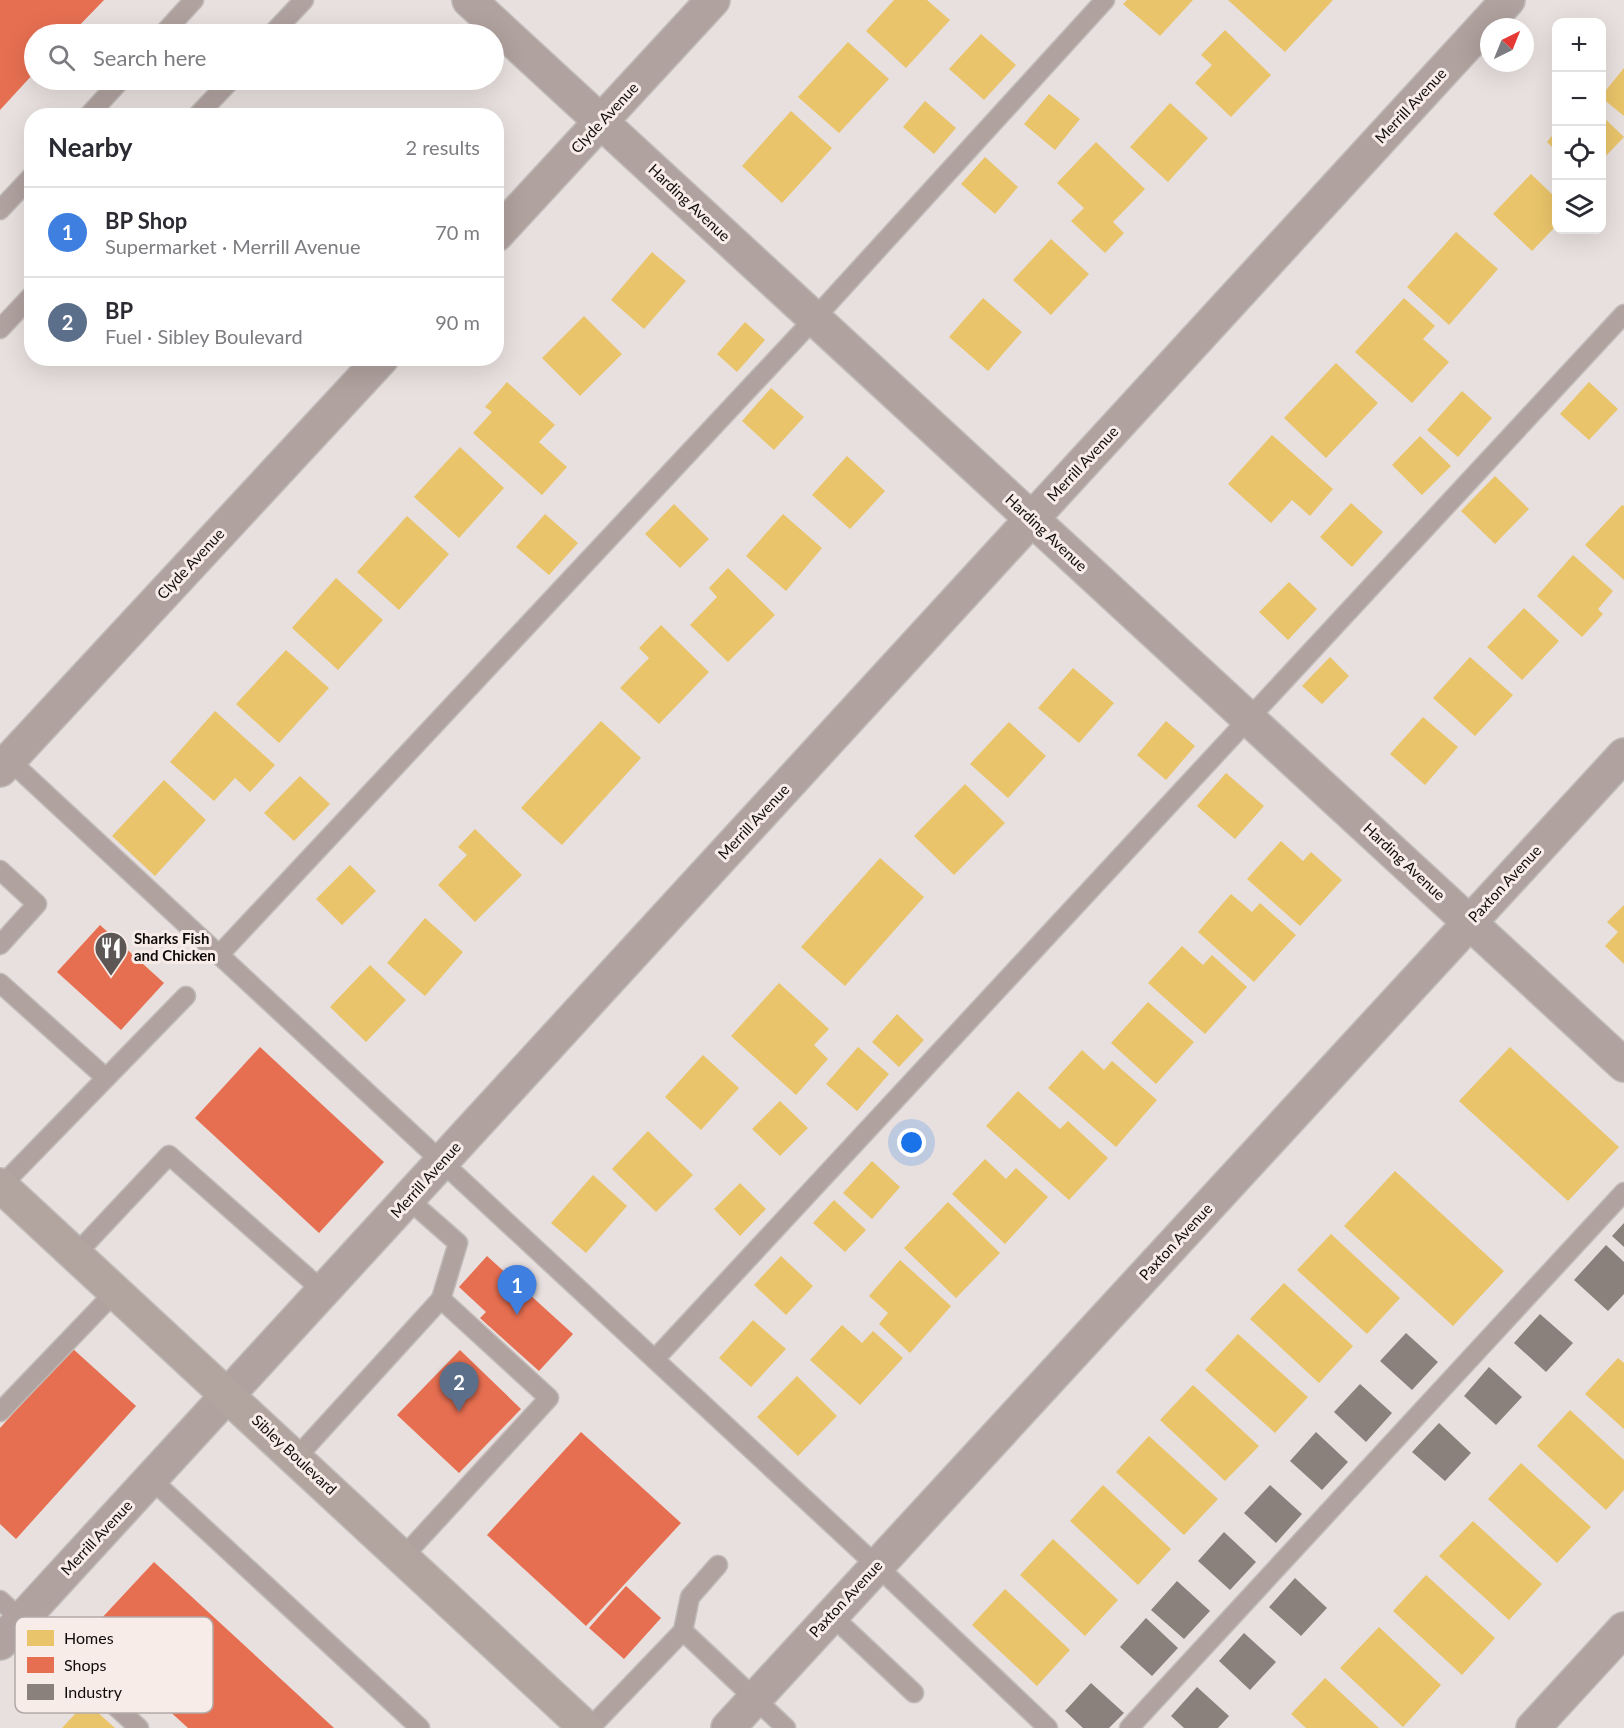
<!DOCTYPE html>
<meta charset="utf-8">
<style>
body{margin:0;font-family:Lato,sans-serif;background:#f2f2f3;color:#2b2b33}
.controls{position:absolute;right:18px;top:18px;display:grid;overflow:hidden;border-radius:12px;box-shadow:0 6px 24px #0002}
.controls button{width:54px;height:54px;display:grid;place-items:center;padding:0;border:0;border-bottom:2px solid #e1e1e2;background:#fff;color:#2b2b33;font:30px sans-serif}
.compass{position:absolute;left:1480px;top:18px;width:54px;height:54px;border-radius:50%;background:#fff;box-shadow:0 6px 24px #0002;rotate:43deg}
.you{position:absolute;left:912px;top:1143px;width:21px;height:21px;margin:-15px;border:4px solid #fff;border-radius:50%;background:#1a73e8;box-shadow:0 0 0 9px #1a73e833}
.badge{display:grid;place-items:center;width:39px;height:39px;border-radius:50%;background:#0b8043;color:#fff;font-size:20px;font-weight:700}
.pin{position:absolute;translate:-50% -50px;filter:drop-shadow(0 2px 3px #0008)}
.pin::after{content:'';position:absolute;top:32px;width:21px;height:18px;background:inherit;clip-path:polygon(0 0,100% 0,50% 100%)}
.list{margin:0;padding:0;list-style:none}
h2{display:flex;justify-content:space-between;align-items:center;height:78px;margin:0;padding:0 24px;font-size:26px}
h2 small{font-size:20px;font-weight:400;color:#7c7c81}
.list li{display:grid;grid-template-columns:39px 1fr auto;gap:18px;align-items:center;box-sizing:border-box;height:90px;padding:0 24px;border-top:2px solid #e1e1e2}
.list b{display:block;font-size:22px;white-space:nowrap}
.list p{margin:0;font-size:20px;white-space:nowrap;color:#7c7c81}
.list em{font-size:20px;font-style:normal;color:#7c7c81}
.icon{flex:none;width:33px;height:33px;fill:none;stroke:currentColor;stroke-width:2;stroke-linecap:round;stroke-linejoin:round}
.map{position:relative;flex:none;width:1624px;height:1728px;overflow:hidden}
.search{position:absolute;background:#fff;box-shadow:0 6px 24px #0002;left:24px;top:24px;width:480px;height:66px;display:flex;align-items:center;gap:15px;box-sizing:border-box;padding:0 21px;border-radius:33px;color:#7c7c81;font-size:22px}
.panel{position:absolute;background:#fff;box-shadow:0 6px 24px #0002;left:24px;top:108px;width:480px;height:258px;border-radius:24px}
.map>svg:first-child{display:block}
.homes{fill:#e9c46a}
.shops{fill:#e76f51}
.industry{fill:#8a817c}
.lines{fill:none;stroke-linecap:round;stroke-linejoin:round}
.service-casing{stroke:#c0bbb9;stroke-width:21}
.minor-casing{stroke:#c0bbb9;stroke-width:36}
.primary-casing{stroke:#c0bbb9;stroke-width:36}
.service{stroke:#b0a29e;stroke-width:18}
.minor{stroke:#b0a29e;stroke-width:33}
.primary{stroke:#b2a49e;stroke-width:33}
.labels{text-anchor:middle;stroke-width:6;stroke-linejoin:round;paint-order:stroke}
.street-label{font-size:15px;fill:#100c0b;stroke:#f8ece8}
.poi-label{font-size:15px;font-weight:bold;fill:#100c0b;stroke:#f8ece8;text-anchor:start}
.key{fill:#f8ece8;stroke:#b2a9a6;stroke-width:1.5}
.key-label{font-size:16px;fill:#100c0b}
</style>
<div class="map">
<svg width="1624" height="1728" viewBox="0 0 1624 1728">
<rect width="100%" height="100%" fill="#e8e0de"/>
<!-- homes -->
<g class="homes">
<path d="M894 0H927L950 20 906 68 866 31Z"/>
<path d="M1127 0H1193L1160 36 1123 4Z"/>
<path d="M1228 0H1333L1285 52Z"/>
<path d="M1225 30 1271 75 1231 117 1195 83 1212 65 1201 55Z"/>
<path d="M981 34 1016 65 984 100 949 69Z"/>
<path d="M848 42 889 79 839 133 798 97Z"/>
<path d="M1624 68V116L1602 98V95Z"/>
<path d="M1049 94 1080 119 1055 150 1024 124Z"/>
<path d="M925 101 956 128 934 154 903 127Z"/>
<path d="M1170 103 1208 138 1168 182 1130 147Z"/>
<path d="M791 111 832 148 782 203 742 166Z"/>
<path d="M1602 116 1624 137 1602 160Z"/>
<path d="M1556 131V151L1547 142Z"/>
<path d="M1096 142 1145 189 1113 222 1124 233 1105 253 1071 221 1084 208 1057 183Z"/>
<path d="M985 157 1018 187 995 214 961 184Z"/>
<path d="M1531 174 1556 198V226L1532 251 1493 214Z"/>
<path d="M1456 232 1498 269 1449 325 1407 287Z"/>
<path d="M1051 239 1089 274 1051 315 1013 280Z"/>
<path d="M652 252 686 281 644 329 611 300Z"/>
<path d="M983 298 1022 332 988 371 949 337Z"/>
<path d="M1404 298 1435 326 1423 339 1449 362 1412 403 1355 352Z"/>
<path d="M584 316 622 354 580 396 542 358Z"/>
<path d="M745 322 765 340 737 372 717 354Z"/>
<path d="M1336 363 1378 403 1326 458 1284 418Z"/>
<path d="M507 382 555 425 539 442 567 467 542 495 473 433 492 412 485 407Z"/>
<path d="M1589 382 1618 409 1589 440 1560 414Z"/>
<path d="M771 388 804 417 774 450 742 421Z"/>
<path d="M1462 391 1492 418 1458 457 1427 430Z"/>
<path d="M1272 435 1333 489 1310 516 1292 500 1271 523 1228 484Z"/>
<path d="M1420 436 1451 466 1422 495 1392 465Z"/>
<path d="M460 447 504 488 459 538 414 497Z"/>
<path d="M847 456 885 491 850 529 812 495Z"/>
<path d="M1495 476 1529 509 1495 544 1461 511Z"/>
<path d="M1351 503 1383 532 1352 567 1320 537Z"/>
<path d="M674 504 709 539 680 568 645 534Z"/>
<path d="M1622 505 1624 506V580L1585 545Z"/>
<path d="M545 514 578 543 549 575 516 547Z"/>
<path d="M783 514 822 548 786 591 746 556Z"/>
<path d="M407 516 449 554 399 610 357 572Z"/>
<path d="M1573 555 1613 591 1598 609 1603 614 1582 637 1537 596Z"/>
<path d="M728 568 775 615 728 662 690 625 717 597 709 588Z"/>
<path d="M336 578 383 620 338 670 292 628Z"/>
<path d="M1289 582 1317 609 1288 640 1259 612Z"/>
<path d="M1524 608 1559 641 1522 680 1487 647Z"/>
<path d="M661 625 709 672 659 724 620 688 649 658 639 648Z"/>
<path d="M286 650 329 688 279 743 236 704Z"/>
<path d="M1330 657 1349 676 1322 704 1302 686Z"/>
<path d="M1470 657 1513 695 1475 736 1433 698Z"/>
<path d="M1073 668 1114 703 1079 743 1038 708Z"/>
<path d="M215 711 275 765 250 792 235 778 214 801 170 762Z"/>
<path d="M1423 717 1458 747 1425 785 1390 754Z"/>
<path d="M601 721 641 758 562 845 521 808Z"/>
<path d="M1166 721 1195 746 1166 780 1137 755Z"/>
<path d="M1009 722 1046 756 1008 798 970 764Z"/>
<path d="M1226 773 1264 806 1235 839 1197 806Z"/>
<path d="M300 776 330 804 294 841 264 813Z"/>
<path d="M164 780 206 820 155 876 112 836Z"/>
<path d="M965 784 1005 823 954 875 914 836Z"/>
<path d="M475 829 522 875 475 922 438 885 467 855 458 847Z"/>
<path d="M1281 841 1303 861 1311 852 1342 880 1300 926 1247 879Z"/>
<path d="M880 858 924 897 845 986 801 947Z"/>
<path d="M350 865 376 891 342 925 316 899Z"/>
<path d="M1231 894 1252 912 1260 903 1296 935 1254 982 1198 932Z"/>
<path d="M1624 905V964L1605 946 1618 932 1607 922Z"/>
<path d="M425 918 463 952 425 996 387 963Z"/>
<path d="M1182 946 1203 965 1212 955 1247 987 1205 1034 1148 983Z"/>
<path d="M370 965 406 1000 366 1042 330 1007Z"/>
<path d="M779 983 829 1029 814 1045 828 1059 796 1095 731 1036Z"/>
<path d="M1148 1002 1194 1042 1156 1084 1111 1043Z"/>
<path d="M897 1014 924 1040 899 1067 872 1042Z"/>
<path d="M858 1047 889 1074 857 1111 826 1084Z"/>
<path d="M1510 1047 1619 1147 1568 1201 1459 1101Z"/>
<path d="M1082 1050 1104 1070 1112 1061 1157 1100 1116 1147 1048 1088Z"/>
<path d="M703 1055 739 1088 701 1130 665 1097Z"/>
<path d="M1018 1091 1060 1129 1068 1121 1108 1158 1069 1200 986 1126Z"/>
<path d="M780 1101 808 1128 780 1156 752 1129Z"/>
<path d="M648 1131 693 1175 656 1212 612 1169Z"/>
<path d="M985 1159 1006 1179 1016 1168 1048 1197 1005 1244 952 1194Z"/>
<path d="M872 1161 900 1187 872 1219 843 1193Z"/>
<path d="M1395 1171 1504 1271 1453 1326 1344 1226Z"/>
<path d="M593 1175 627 1206 586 1253 551 1223Z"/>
<path d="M740 1183 766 1209 740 1236 714 1209Z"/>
<path d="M834 1200 866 1230 845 1252 813 1223Z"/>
<path d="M948 1202 1000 1253 956 1298 904 1248Z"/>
<path d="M1331 1234 1400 1298 1367 1334 1297 1270Z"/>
<path d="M781 1256 813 1286 786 1315 754 1285Z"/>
<path d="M900 1260 951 1306 910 1353 879 1324 888 1313 869 1296Z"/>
<path d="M1284 1283 1353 1346 1319 1383 1250 1319Z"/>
<path d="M753 1320 786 1349 751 1387 719 1358Z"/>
<path d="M842 1325 862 1343 873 1331 903 1358 860 1405 810 1360Z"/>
<path d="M1238 1334 1308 1397 1275 1433 1205 1370Z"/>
<path d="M1618 1358 1624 1363V1429L1585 1394Z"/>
<path d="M797 1376 837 1416 798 1456 757 1417Z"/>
<path d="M1193 1385 1259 1446 1225 1481 1160 1420Z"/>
<path d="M1570 1410 1624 1460V1490L1606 1510 1537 1446Z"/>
<path d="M1149 1436 1218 1499 1184 1535 1116 1472Z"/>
<path d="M1521 1463 1591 1527 1557 1563 1488 1499Z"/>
<path d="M1103 1485 1171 1549 1138 1585 1070 1521Z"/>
<path d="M1473 1521 1542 1584 1509 1620 1439 1556Z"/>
<path d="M1053 1539 1118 1600 1085 1636 1020 1575Z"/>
<path d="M1426 1575 1495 1638 1462 1675 1393 1611Z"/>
<path d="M1005 1589 1070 1650 1037 1686 972 1625Z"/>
<path d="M1379 1627 1441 1685 1403 1727 1340 1668Z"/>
<path d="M1325 1678 1379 1728H1306L1291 1714Z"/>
<path d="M86 1702 115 1728H62Z"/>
</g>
<!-- shops -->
<g class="shops">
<path d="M0 0H104L71 34H34V73L0 110Z"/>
<path d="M100 925 164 983 121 1030 57 972Z"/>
<path d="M260 1047 384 1162 319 1233 195 1118Z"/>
<path d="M487 1256 573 1334 539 1371 480 1318 486 1312 459 1287Z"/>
<path d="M72 1348 136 1406 16 1539 0 1524V1428Z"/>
<path d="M460 1350 521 1409 459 1473 397 1415Z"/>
<path d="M581 1432 681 1523 586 1626 487 1535Z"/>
<path d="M154 1562 334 1728H188L86 1635Z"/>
<path d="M626 1586 661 1618 624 1659 589 1628Z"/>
</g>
<!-- industry -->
<g class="industry">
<path d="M1624 1223V1247L1612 1236Z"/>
<path d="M1606 1245 1624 1262V1294L1608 1311 1574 1280Z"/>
<path d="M1540 1314 1573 1343 1546 1372 1514 1343Z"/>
<path d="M1406 1333 1438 1362 1412 1390 1380 1361Z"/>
<path d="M1489 1367 1522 1397 1496 1425 1464 1396Z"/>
<path d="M1360 1384 1392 1413 1366 1442 1334 1412Z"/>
<path d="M1439 1423 1471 1453 1445 1481 1412 1452Z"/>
<path d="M1316 1432 1348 1462 1322 1490 1290 1461Z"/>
<path d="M1270 1485 1302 1514 1276 1543 1244 1513Z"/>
<path d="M1224 1532 1256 1562 1230 1590 1198 1561Z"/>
<path d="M1295 1578 1327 1608 1301 1636 1269 1607Z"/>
<path d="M1177 1581 1210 1611 1184 1639 1151 1610Z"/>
<path d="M1146 1618 1178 1648 1152 1676 1120 1647Z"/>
<path d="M1244 1633 1276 1662 1250 1690 1219 1661Z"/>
<path d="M1091 1683 1124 1713 1109 1728H1083L1065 1711Z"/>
<path d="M1197 1687 1229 1716 1218 1728H1184L1171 1716Z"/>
</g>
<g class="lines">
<!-- service casing -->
<g class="service-casing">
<g id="service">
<path d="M163 34 194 0"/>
<path d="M272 34 304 0"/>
<path d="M88 116 121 80"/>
<path d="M197 116 231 80"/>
<path d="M0 210 32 176"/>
<path d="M0 329 32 295"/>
<path d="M5 756 877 1566 1048 1728"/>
<path d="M0 870 37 904 0 945"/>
<path d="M219 955 814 319 1105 0"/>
<path d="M0 983 106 1078"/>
<path d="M1 1186 186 996"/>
<path d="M408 1199 458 1243 441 1299"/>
<path d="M76 1254 169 1155 323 1291"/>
<path d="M655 1359 1624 314"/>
<path d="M0 1412 116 1291"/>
<path d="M296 1458 441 1299 549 1398 403 1557"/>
<path d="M151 1479 420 1728"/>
<path d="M0 1600 139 1728"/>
<path d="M831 1615 914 1693"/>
<path d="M683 1631 690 1597 718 1565"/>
<path d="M590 1728 683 1631 786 1728"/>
<path d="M1129 1728 1624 1192"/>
</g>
</g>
<!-- minor casing -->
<g class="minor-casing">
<g id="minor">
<path d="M469 0 1624 1065"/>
<path d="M496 235 713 0"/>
<path d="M0 770 382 358"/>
<path d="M0 1643 1508 0"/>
<path d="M728 1728 1624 755"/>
<path d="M1533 1728 1624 1629"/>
</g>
</g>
<!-- primary casing -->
<g class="primary-casing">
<path id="primary" d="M0 1185 586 1728"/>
</g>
<!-- service -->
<use href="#service" class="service"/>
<!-- minor -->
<use href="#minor" class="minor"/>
<!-- primary -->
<use href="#primary" class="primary"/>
</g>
<!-- icons -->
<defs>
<g id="restaurant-pin" transform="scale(1.725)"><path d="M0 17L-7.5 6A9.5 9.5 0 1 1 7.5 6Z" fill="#5c5655" stroke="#f8ece8"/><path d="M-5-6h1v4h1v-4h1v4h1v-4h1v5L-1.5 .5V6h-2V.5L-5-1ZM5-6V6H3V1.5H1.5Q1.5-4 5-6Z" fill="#fff"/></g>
</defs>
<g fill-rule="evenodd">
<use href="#restaurant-pin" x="111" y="948"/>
</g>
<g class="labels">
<!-- street labels -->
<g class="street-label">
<text transform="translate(1411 106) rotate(-47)" y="5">Merrill Avenue</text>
<text transform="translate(605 118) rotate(-47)" y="5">Clyde Avenue</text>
<text transform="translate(689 203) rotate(43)" y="5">Harding Avenue</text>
<text transform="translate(1083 464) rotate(-47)" y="5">Merrill Avenue</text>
<text transform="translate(1046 533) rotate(43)" y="5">Harding Avenue</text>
<text transform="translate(191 564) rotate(-47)" y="5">Clyde Avenue</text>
<text transform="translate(754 822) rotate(-47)" y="5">Merrill Avenue</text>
<text transform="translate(1404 862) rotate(43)" y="5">Harding Avenue</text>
<text transform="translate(1505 884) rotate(-47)" y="5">Paxton Avenue</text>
<text transform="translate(426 1180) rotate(-48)" y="5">Merrill Avenue</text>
<text transform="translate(1176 1242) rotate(-47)" y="5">Paxton Avenue</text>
<text transform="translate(294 1455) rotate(43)" y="5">Sibley Boulevard</text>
<text transform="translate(97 1538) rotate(-47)" y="5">Merrill Avenue</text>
<text transform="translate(846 1599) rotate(-47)" y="5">Paxton Avenue</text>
</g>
<!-- poi labels -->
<g class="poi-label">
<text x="134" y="944">Sharks Fish<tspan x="134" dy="17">and Chicken</tspan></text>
</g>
</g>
<!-- legend -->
<rect x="15" y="1617" width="198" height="96" rx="9" class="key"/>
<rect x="27" y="1630" width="27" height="16" fill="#e9c46a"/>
<rect x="27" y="1657" width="27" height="16" fill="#e76f51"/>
<rect x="27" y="1684" width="27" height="16" fill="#8a817c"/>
<g class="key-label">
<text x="64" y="1644">Homes</text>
<text x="64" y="1671">Shops</text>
<text x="64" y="1698">Industry</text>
</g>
</svg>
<div class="controls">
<button>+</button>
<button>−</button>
<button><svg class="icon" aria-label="locate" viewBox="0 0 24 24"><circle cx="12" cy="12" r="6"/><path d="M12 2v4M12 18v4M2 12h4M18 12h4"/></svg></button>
<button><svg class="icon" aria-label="layers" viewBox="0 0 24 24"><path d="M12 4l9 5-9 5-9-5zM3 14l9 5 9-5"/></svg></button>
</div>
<svg class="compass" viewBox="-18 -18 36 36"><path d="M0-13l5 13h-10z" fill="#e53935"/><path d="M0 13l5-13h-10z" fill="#7c7c81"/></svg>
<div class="you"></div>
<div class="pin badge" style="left:517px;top:1315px;background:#3f7fe0">1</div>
<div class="pin badge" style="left:459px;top:1412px;background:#5c6f8a">2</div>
<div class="search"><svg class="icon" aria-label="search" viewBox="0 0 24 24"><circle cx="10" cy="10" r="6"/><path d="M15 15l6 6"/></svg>Search here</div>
<section class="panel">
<h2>Nearby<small>2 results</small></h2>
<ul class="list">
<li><span class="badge" style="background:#3f7fe0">1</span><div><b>BP Shop</b><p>Supermarket · Merrill Avenue</p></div><em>70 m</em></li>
<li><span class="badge" style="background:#5c6f8a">2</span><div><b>BP</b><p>Fuel · Sibley Boulevard</p></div><em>90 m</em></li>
</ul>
</section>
</div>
